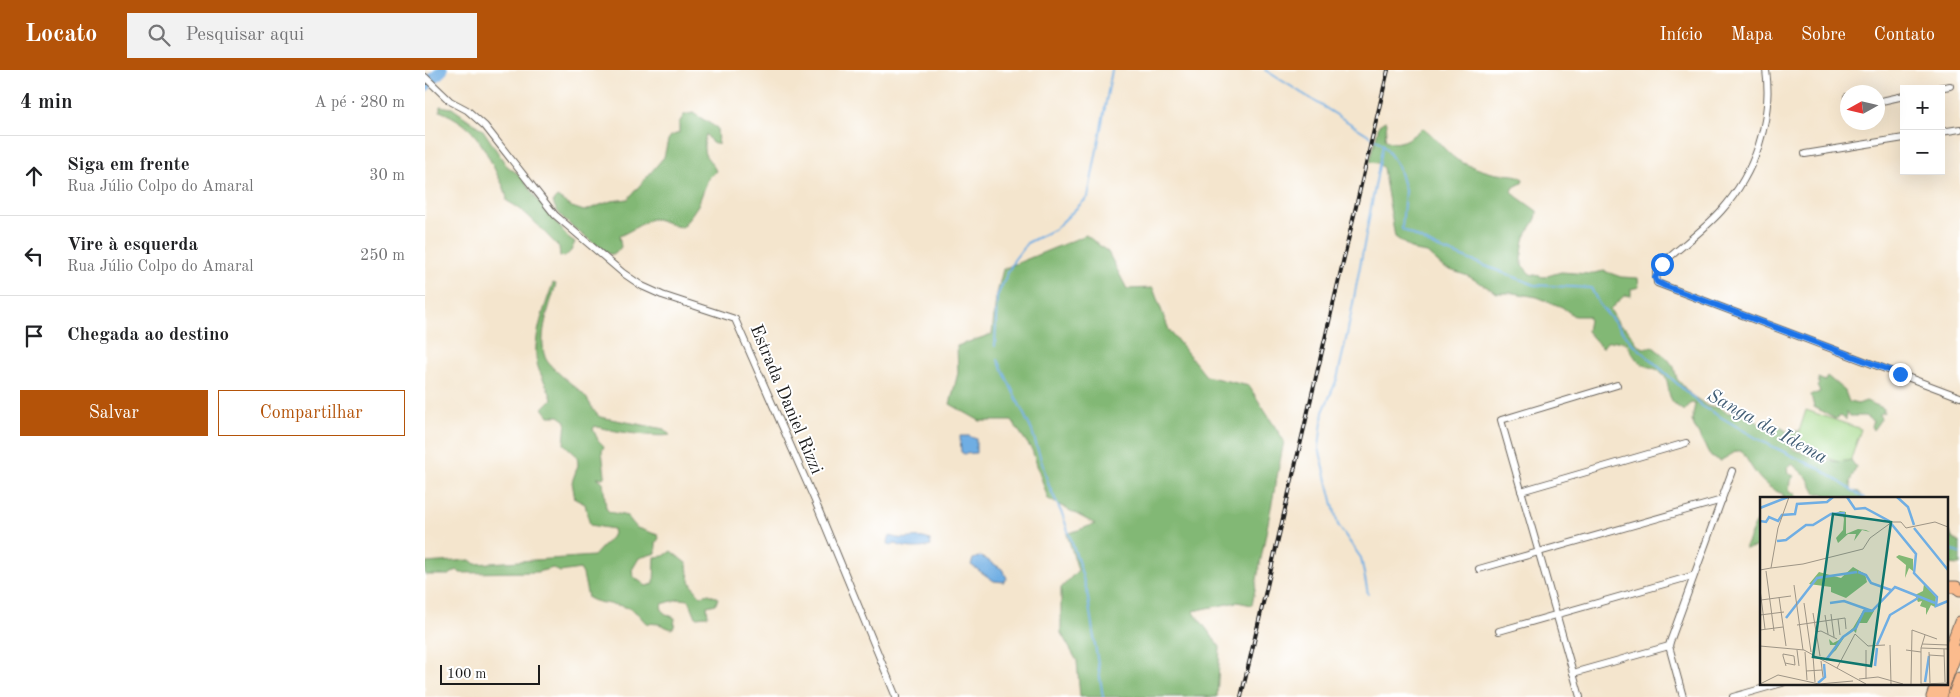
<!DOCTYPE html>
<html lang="pt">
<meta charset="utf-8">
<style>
body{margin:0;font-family:"Old Standard TT",serif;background:#f2f2f2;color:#202124}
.controls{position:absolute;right:15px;top:15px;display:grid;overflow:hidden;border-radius:0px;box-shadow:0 5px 20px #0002}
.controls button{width:45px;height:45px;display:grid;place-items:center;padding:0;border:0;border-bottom:1px solid #e0e0e0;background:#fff;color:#202124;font:25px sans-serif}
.compass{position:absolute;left:1415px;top:15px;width:45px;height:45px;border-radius:50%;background:#fff;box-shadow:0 5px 20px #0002;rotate:262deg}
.scale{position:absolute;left:15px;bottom:12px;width:100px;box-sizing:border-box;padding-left:5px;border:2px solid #1c1c1c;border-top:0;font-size:14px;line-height:18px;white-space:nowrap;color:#1c1c1c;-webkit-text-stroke:4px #fff;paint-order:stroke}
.stop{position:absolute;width:15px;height:15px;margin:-11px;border:4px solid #1a73e8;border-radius:50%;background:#fff}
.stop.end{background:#1a73e8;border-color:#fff;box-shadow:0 1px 5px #0008}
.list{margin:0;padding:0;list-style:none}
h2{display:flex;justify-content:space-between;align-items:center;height:65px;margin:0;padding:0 20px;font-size:21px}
h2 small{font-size:16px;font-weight:400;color:#757577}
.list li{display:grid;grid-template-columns:32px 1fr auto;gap:15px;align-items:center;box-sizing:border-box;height:80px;padding:0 20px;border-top:1px solid #e0e0e0}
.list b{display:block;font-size:19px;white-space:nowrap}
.list p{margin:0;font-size:16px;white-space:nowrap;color:#757577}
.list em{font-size:16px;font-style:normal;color:#757577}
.actions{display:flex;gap:10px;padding:15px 20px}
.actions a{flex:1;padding:11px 0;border:1px solid #b45309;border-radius:0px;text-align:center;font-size:18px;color:#b45309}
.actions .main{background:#b45309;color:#fff}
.icon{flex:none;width:28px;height:28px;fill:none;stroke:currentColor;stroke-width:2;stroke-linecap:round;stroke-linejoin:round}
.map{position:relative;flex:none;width:1535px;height:627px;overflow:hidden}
header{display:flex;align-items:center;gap:30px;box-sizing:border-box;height:70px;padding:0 25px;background:#b45309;color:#fff}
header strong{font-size:24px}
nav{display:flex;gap:28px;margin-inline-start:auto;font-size:18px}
.search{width:350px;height:45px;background:#f2f2f2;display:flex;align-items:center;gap:12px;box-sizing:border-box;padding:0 18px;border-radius:0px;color:#757577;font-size:19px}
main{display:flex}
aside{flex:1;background:#fff}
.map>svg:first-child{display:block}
.green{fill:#a3d888;stroke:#607a52}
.forest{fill:#82b874;stroke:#4f6a48}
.water{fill:#70aee3;stroke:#466580}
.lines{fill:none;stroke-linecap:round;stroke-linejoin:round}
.stream{stroke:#70aee3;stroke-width:2}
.river{stroke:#70aee3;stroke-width:12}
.street-casing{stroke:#68625a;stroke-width:8}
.highway-casing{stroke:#68625a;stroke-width:13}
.street{stroke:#fff;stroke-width:6}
.highway{stroke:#fbbb8d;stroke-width:11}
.rail-casing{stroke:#1c1c1c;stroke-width:4}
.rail{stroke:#fff;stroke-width:2;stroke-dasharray:5.5;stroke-linecap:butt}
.route{stroke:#1a73e8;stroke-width:6}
.labels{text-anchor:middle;stroke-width:4;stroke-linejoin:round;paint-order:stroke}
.street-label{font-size:18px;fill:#1c1c1c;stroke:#fff}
.water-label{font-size:19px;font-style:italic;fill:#425e76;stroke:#fff}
.inset-river{fill:none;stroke:#70aee3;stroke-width:2.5}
.inset-road{fill:none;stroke:#9e9586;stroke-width:1}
.view{fill:#0f766e;fill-opacity:0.15;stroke:#0f766e;stroke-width:2.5}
.inset-edge{fill:none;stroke:#1c1c1c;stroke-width:2.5}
</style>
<header>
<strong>Locato</strong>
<div class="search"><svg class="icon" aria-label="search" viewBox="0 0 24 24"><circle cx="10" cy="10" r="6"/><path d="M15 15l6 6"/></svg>Pesquisar aqui</div>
<nav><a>Início</a><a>Mapa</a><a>Sobre</a><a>Contato</a></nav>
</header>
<main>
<aside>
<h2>4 min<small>A pé · 280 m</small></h2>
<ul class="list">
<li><svg class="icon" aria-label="ahead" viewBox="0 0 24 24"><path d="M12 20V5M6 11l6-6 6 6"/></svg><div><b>Siga em frente</b><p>Rua Júlio Colpo do Amaral</p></div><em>30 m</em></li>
<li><svg class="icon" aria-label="left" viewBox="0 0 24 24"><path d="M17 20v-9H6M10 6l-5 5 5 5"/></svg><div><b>Vire à esquerda</b><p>Rua Júlio Colpo do Amaral</p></div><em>250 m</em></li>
<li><svg class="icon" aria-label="arrive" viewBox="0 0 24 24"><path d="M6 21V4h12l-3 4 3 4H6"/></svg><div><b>Chegada ao destino</b></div></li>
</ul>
<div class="actions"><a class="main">Salvar</a><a>Compartilhar</a></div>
</aside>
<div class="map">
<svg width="1535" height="627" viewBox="0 0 1535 627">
<rect width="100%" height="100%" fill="#fff"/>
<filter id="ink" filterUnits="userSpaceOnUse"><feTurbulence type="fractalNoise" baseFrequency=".02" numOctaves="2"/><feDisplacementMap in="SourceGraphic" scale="10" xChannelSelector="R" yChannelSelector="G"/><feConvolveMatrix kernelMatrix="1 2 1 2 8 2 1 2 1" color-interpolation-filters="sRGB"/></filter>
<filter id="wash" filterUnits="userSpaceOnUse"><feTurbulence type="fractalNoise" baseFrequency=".0096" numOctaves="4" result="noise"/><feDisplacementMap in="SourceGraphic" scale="20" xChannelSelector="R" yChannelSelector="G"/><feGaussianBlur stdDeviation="1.12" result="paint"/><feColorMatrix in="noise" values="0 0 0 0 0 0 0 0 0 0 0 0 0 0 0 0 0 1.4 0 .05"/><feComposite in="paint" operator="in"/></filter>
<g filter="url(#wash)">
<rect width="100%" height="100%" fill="#f4e5cd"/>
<!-- green -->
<path class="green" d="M1381 340 1436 359 1424 395 1369 377Z"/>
<!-- forest -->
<g class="forest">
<path d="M15 36 27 38 58 60 81 95 97 107 111 128 143 167 150 172 146 181 140 187 135 186 134 177C117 161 104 142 82 131 81 118 76 113 71 102 56 71 48 55 15 41Z"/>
<path d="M268 43 292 58 293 74 287 73 281 64C275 89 283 84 291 101L283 109 273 135 258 157C248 158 238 148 227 149 224 149 201 164 194 166L196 177 190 184H184C169 172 130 149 128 131L132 127 147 137 159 141 186 131 203 129 239 87 243 70 246 66 254 63V53L259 45Z"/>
<path d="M960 51 962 52 960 69C973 79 987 66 998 58 1013 68 1023 87 1038 93 1048 97 1061 102 1072 104 1082 105 1090 103 1098 109L1097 113 1089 117 1087 121 1091 126 1112 141C1113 151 1104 158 1100 167 1097 176 1097 186 1097 195L1105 204 1119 207 1136 202 1164 204 1179 201 1196 207 1213 208 1214 217 1206 219V226L1200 225 1185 239 1194 255 1202 259 1213 275 1219 278 1228 277 1242 288 1249 297 1252 309 1266 325 1284 337H1294L1302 343C1316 343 1325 342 1334 354L1352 355 1363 362 1373 361 1366 378C1387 387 1404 395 1426 390L1431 397 1425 412 1427 421 1434 422 1438 428H1404L1398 423 1391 424 1382 407 1367 394 1362 397 1363 403 1369 406 1365 411 1364 421 1370 424 1371 428H1358V424C1336 416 1328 400 1317 381H1312L1295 391 1286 387 1270 358 1267 351 1270 334 1266 333 1259 341C1235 327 1250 315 1236 302 1231 298 1223 297 1217 294 1200 282 1210 267 1182 272L1177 278 1162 261 1164 250 1163 246H1149L1137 237 1112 227 1089 223H1072L1043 206 1019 198 1002 183 990 181 970 167 958 98 953 93 945 92 954 55Z"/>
<path d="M661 165 683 182 702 219 728 218 744 260 781 306 824 316 859 371 827 535 812 532 768 541 795 577 792 627H655L652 591 636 563V518L653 500 642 464 670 454 623 429 607 380 587 351H555L525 334 533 303 532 276 567 264 571 228 578 199Z"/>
<path d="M128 213 131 214C125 236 113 264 120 287 124 298 148 314 157 323 165 330 166 340 175 347L239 359 245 365C234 368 182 361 170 356L168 359 173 370 179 376 177 381 180 405 178 408 172 407 178 412 181 438 184 442 202 446 212 458 233 465 234 468 231 473V483L214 488 207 500 208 506 221 516 229 514 230 487 239 486 246 481 262 494C263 507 265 516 276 526L284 524 293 528 291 534 282 536 283 546 271 547 264 530 254 529 237 534 236 537 239 543 250 548 249 557 246 559 234 554 221 553C217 549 214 544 209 541 196 532 176 536 163 528L158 504 155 499 135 502 128 498 112 502 35 503 32 500 24 505H0V493L45 490 50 494 169 486 189 464 188 459 165 455 160 434 150 429 147 412 153 395 152 386 139 374 141 351 134 346H124L118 338 127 329C124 319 118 310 114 300 104 275 120 237 128 213Z"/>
<path d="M1402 306 1420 321 1424 332 1433 334 1441 331 1458 338 1459 342 1455 344 1456 349 1448 360 1446 356 1448 351 1440 346H1425L1421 342V350L1416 346 1410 349 1389 337 1386 325 1395 322 1392 316 1394 314 1393 308 1400 311Z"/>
<path d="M1336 440V476L1320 479 1321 475Z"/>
<path d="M1521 461 1525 462 1527 468 1535 473V495L1521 494Z"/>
</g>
<!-- water -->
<g class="water">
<path d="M535 366H544L551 369V383L539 384 536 382Z"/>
<path d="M466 466C478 472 492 464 505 470L506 476C497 479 480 479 471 474L465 476 463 473 464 467Z"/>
<path d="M556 486 577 499 582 508 579 512 569 511 546 495 548 489Z"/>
</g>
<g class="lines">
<!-- stream -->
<g class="stream">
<path d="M840 0 958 74 973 96 980 120 977 159 1011 177 1110 215 1166 218 1174 234 1206 272 1277 336 1338 372 1395 399 1439 428"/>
<path d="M570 276 572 226 589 190 602 173 630 159 663 127 687 0"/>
<path d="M573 290 607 361 624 416 638 446 654 494 662 522 678 627"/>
<path d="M1521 476 1535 484"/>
<path d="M943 524 936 488 913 455 894 378 898 342 912 309 922 265 958 74"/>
</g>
<!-- river -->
<path class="river" d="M0 16 17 0"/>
</g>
</g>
<g filter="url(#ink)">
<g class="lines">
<!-- street casing -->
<g class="street-casing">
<g id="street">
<path d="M1341 0C1348 50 1330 103 1296 141 1278 161 1256 176 1237 194L1231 202 1232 213 1535 327"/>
<path d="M0 7 25 31 42 40 60 56 130 145 198 203 217 216 237 225 310 249 390 431 471 627"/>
<path d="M1507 19 1525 16"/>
<path d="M1422 27V28"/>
<path d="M1452 32 1479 26"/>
<path d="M1516 62 1535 59"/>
<path d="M1380 84 1479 68"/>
<path d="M1096 421 1261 373"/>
<path d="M1054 499 1297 430"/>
<path d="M1074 561 1267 506"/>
<path d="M1148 603 1244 576"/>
<path d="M1155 627 1076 350 1192 315"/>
<path d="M1258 627 1244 576 1245 572 1307 401"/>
<path d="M1308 627 1357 613"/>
</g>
</g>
<!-- highway casing -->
<g class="highway-casing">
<g id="highway">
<path d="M1521 517H1531L1535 520"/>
<path d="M1521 589 1535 552"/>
<path d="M1521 610 1532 581"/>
<path d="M1507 627 1512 613"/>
<path d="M1516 627 1520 613"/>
<path d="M1528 627 1535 608"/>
</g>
</g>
<!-- street -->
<use href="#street" class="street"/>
<!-- highway -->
<use href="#highway" class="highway"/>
<!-- rail casing -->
<g class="rail-casing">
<path id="rail" d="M816 627 963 0"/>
</g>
<!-- rail -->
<use href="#rail" class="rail"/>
</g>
</g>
<g class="lines" filter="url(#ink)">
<!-- route -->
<path class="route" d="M1237 194 1230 208 1232 212 1240 216 1475 304"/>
</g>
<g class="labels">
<!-- street labels -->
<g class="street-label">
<text transform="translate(362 329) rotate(67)" y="6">Estrada Daniel Rizzi</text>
</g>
<!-- water labels -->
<g class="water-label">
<text transform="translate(1343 355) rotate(29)" y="7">Sanga da Idema</text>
</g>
</g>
<!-- overview -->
<g transform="translate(1335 427)">
<rect width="188" height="188" fill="#f4e5cd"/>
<path d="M80 14 86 15V37L98 32 106 33 110 35 102 33 94 44 96 37H88L78 46 76 41 83 33 84 22 82 15 75 17ZM139 58 153 62V74L149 71 145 81 146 68 136 60ZM93 70 105 77 107 85 86 101 71 95V90L49 87 59 75 81 81ZM164 87 176 100 175 110 171 108 166 118V111L160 109 162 104 158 105 155 98 163 94ZM110 112 114 114 107 126H98L96 136 93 133 85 139 76 153 65 163 77 148H70L69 142 73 146 79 143 93 131 103 114Z" fill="#82b874"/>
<path class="inset-river" d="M87 0 95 12 105 11 129 24 156 57 154 76 177 100 176 109 188 104M137 0 148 10 154 28M0 11 28 0M0 24 6 25 9 20 18 24 22 18 35 17 37 7 67 5 73 0M154 31 188 73M17 44 26 43 46 28H53L71 17 85 16M98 75 106 78 111 86 131 93M70 106 84 104 112 114M26 121 57 81 97 75M117 148 130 118 158 101M66 163 83 140 96 131 104 114H112L135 90 175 106M115 169 117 151M165 185 169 159M58 186 65 180 64 167"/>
<path class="inset-road" d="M11 71 43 67 103 52 110 41 132 25H141L146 31 175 25 188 30M0 73 11 71 18 31 29 0M6 74 14 134M34 88 43 153M0 92 5 132M19 100 26 149M1 103 31 99M44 106 51 155M53 116 60 159M71 117 74 140M0 118 24 115M65 118 68 137M78 122 80 138M37 128 85 121 86 132M0 133 23 130M55 135 61 134 77 142M162 147 188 148M130 148 131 187M0 149 44 153 106 187M161 151 188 152M184 152 185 185M37 153 39 169M106 153V182M146 153 161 155M45 155 47 183M169 155 170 186M169 158 184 159M53 159 55 185M61 164 63 180M25 166 35 168 34 159 23 157V159L26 169M77 171 95 137 108 149 125 148M46 174 62 173M99 182 118 180 143 187M0 187 18 178 59 187 93 184M151 187 152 133 177 142M161 187V151L165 138M161 187 188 186"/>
<path class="view" d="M73 17 131 25 111 169 53 160Z"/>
<rect width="188" height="188" class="inset-edge"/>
</g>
</svg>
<div class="controls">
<button>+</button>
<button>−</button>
</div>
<svg class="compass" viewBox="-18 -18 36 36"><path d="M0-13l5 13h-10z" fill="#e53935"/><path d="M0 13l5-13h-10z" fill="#757577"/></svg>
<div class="scale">100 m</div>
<div class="stop" style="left:1237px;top:194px"></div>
<div class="stop end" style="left:1475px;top:304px"></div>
</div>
</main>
